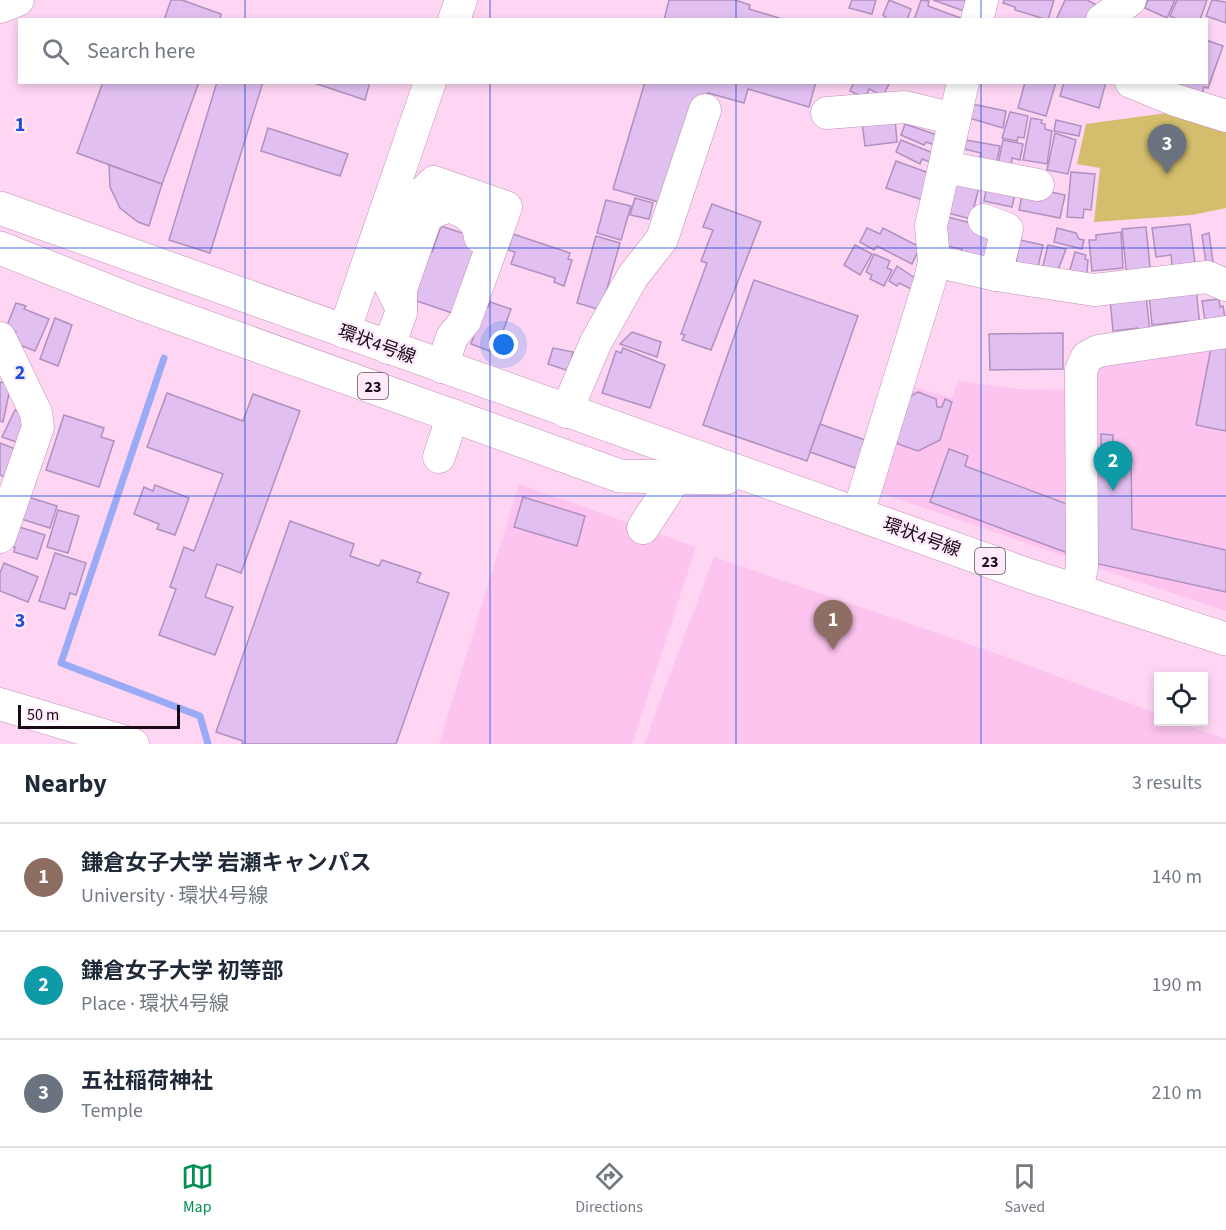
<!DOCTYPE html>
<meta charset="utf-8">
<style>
body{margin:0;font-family:"Source Sans 3","Noto Sans JP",sans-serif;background:#f6f6f7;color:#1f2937}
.controls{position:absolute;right:18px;bottom:18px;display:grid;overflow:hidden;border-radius:0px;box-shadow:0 3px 9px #0003}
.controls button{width:54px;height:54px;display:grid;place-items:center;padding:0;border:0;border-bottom:2px solid #e0e1e3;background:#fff;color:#1f2937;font:30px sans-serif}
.scale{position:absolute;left:18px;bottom:15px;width:162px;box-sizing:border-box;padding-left:6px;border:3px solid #1a0917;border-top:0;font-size:16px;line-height:21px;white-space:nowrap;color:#1a0917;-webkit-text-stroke:4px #ffeafa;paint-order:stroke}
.you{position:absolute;left:504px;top:345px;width:21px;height:21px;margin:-15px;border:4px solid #fff;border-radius:50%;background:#1a73e8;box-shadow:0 0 0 9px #1a73e833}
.badge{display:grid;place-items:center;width:39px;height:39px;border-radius:50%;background:#009050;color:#fff;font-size:20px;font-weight:700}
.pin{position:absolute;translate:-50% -50px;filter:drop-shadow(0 2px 3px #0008)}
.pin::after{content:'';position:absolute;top:32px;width:21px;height:18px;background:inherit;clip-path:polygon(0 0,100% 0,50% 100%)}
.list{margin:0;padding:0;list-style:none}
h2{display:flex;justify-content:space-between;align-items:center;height:78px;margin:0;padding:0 24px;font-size:26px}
h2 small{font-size:20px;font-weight:400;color:#747a83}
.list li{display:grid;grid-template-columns:39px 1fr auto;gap:18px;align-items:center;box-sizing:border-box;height:108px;padding:0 24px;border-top:2px solid #e0e1e3}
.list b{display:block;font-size:22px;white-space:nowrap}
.list p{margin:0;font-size:20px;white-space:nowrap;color:#747a83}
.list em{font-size:20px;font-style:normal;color:#747a83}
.icon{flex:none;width:33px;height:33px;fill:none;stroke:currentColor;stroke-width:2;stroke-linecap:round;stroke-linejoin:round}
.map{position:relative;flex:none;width:1226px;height:744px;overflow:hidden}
.search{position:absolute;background:#fff;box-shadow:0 3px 9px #0003;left:18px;right:18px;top:18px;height:66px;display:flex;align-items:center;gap:15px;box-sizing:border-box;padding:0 21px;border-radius:0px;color:#747a83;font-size:22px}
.sheet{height:402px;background:#fff}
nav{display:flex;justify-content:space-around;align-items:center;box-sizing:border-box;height:84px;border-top:2px solid #e0e1e3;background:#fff;font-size:16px;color:#747a83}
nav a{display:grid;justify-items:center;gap:3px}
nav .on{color:#009050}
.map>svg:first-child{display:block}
.built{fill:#fcc4ef}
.green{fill:#d4be6d}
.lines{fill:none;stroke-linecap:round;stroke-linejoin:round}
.stream{stroke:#9baaf4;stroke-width:7}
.building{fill:#e1c0f1;stroke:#af90be;stroke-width:1.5}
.minor-casing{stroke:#c091b5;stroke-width:33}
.major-casing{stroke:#c091b5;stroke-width:34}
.minor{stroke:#fff;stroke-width:32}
.major{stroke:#fff;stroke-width:33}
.grid{fill:none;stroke:#1d4ed8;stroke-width:1.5;stroke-opacity:0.55}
.labels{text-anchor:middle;stroke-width:4.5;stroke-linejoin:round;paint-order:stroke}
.shield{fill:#ffeafa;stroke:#5f4c5b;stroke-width:1.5}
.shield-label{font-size:16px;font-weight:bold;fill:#1a0917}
.street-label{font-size:18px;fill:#1a0917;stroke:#ffeafa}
.grid-label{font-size:20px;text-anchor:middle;font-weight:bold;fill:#1d4ed8;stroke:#ffeafa;stroke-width:4.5;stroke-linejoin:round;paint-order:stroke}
</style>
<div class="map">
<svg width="1226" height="744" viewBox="0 0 1226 744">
<rect width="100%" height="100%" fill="#fed6f4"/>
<!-- built -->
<g class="built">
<path d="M1226 338V611L1089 565 1096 357Z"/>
<path d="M958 381 1017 389 1075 390V560L872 490 906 385 952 398Z"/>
<path d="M519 484 696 547 632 744H439Z"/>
<path d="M714 557 995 653 1158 714V722H1178L1226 739V744H644Z"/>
</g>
<!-- green -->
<path class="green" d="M1189 110 1226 130V208L1192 215 1094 222 1100 168 1077 164 1086 124Z"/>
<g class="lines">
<!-- stream -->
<path class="stream" d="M164 358 61 663 200 716 208 744"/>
</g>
<!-- building -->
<g class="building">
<path d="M171 0H182L221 14 220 20H164Z"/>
<path d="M669 0H735L750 5 749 9 786 20H664Z"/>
<path d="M852 0H876L872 14 849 8Z"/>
<path d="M889 0 911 9 907 20H888L883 15Z"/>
<path d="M921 0 929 1 928 6 966 20H914Z"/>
<path d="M933 0H964L967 1 964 11Z"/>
<path d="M1004 0H1054L1048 20 1015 10V7L1003 3Z"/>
<path d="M1065 0H1087L1097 5 1091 20H1056Z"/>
<path d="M1148 0H1175L1167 18 1145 8Z"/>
<path d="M1177 0H1207L1200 20H1179L1170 16Z"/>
<path d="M1212 0 1226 2V23L1206 16Z"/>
<path d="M1206 40 1223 46 1208 88 1204 87 1201 98 1175 89 1177 82H1206Z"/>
<path d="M103 82H199L162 184 77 153Z"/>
<path d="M217 82H263L210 253 169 240Z"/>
<path d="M311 82H370L365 100Z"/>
<path d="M645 82H816L809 107 748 89 744 103 708 93 705 103 693 99 662 203 613 189Z"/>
<path d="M854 82H890L883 96 869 89 865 98 850 91Z"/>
<path d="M1025 82H1056L1046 116 1018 108Z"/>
<path d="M1064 82H1106L1099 108 1060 96Z"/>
<path d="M972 104 1006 111 1003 128 969 118Z"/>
<path d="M1010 112 1028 116 1024 138 1018 137 1017 141 1002 138Z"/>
<path d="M1031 118 1042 120 1041 123 1045 124V129L1052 131 1047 164 1023 160Z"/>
<path d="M895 119 897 142 865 146 862 122Z"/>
<path d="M1056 120 1081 126 1079 136 1054 131Z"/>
<path d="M905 124 943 137 940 147 926 142 924 145 901 135Z"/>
<path d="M268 128 348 154 340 176 261 151Z"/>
<path d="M1055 133 1076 140 1068 174 1047 170Z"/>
<path d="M901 140 938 155 935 164 922 159 920 164 896 152Z"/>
<path d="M966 140 1000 146 996 165 979 162 981 153 964 149Z"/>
<path d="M1003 140 1023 144 1020 160 1012 158 1011 167 998 165Z"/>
<path d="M896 161 929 173 923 200 886 188Z"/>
<path d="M109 165 162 184 149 226 138 222 120 208 110 187Z"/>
<path d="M1071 172 1095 174 1091 210 1084 209 1083 218 1067 217Z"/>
<path d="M953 173 981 179 971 219 944 212Z"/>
<path d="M988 180 1017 186 1012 207 984 201Z"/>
<path d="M1024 186 1065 195 1060 218 1019 210Z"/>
<path d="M635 198 653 203 649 219 630 215Z"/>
<path d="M606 200 631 206 621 240 597 233Z"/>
<path d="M712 204 761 222 711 350 682 340 685 335 681 334 707 263 701 261 713 230 703 227Z"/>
<path d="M948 217 997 230 989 263 961 254 962 249 941 245Z"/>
<path d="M1190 224 1196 271 1173 274 1171 255 1156 257 1152 228Z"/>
<path d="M441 226 486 241 461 316 411 299 428 250 432 252Z"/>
<path d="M1146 227 1151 276 1127 278 1122 229Z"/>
<path d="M867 228 880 234 883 228 920 247 912 264 877 246 874 250 860 242Z"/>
<path d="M1057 228 1076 233 1079 239 1084 240 1082 249 1054 242Z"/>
<path d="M1121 232 1123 268 1092 271 1089 240H1096V235Z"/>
<path d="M1209 233 1214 269 1207 270 1202 235Z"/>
<path d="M513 234 570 253 568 259 572 260 564 286 554 282 555 278 511 264 515 252 508 250Z"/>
<path d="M596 236 620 243 601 310 577 303Z"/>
<path d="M1020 240 1043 245 1037 271 1015 267Z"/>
<path d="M855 245 872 254 860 275 844 265Z"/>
<path d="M1048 245 1066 249 1057 273 1042 270Z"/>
<path d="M1075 252 1086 255 1085 259 1088 260 1086 282 1068 277Z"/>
<path d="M874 254 890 261 887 268 892 270 884 286 870 279 872 275 866 272Z"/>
<path d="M897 266 918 280 913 290 899 283 897 286 889 281Z"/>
<path d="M754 280 858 316 807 461 703 425Z"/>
<path d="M1196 289 1200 326 1189 327 1188 321 1152 325 1149 295Z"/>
<path d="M1146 295 1150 333 1139 335 1138 328 1113 331 1110 300Z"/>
<path d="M1219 299 1220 307 1223 306 1226 323 1206 327 1202 301Z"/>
<path d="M490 302 511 309 495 353 471 344 484 306 488 307Z"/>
<path d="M16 303 26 306 24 309 49 319 35 351 12 342 16 332 6 328Z"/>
<path d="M55 318 72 325 58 366 40 359Z"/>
<path d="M632 332 661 342 657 357 620 344Z"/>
<path d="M1063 333V369L990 370 989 334Z"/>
<path d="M1226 347V431L1196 425 1211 348Z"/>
<path d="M553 348 573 352 570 366 566 370 548 364Z"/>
<path d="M623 348 665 365 650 408 602 393 616 351 621 353Z"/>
<path d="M0 382 11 384 3 422 0 421Z"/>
<path d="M918 392 936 399 937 407H942L945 399 952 402 940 440 918 451 898 444 894 431 905 399Z"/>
<path d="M167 393 243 421 253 394 300 411 241 573 217 564 205 597 233 607 215 655 159 635 176 589 170 587 184 547 194 551 223 474 147 447Z"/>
<path d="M15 410 25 414 22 444 2 437Z"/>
<path d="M64 415 104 428 101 437 114 441 99 487 46 470Z"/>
<path d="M820 424 868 441 858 469 810 452Z"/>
<path d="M1101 434 1113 435V451L1131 452 1132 529 1226 550V592L1094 563 1095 451H1101Z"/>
<path d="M0 443 23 452 12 480 0 475Z"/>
<path d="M949 449 968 456 965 466 1075 507 1073 555 930 502Z"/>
<path d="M155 485 189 498 175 535 157 529 159 524 134 514 144 487 153 491Z"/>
<path d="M28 497 57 506 50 528 21 519Z"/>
<path d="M523 497 585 516 577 546 514 527Z"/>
<path d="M58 510 79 516 68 553 47 547Z"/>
<path d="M290 521 354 544 350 556 379 566 382 560 421 573 417 582 449 593 396 744H242L243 741 216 732Z"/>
<path d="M16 526 45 535 37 559 14 552 15 547 10 546Z"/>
<path d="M55 553 86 563 76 595 70 593 65 609 39 601Z"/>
<path d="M4 563 38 577 28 602 0 591V573Z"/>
</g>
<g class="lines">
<!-- minor casing -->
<g class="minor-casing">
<g id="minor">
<path d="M0 7 18 0"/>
<path d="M454 20 461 0"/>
<path d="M977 20 982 0"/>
<path d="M1102 20 1130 0"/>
<path d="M1131 82 1175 100 1226 116"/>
<path d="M827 113 905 107 955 119"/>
<path d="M945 167 1038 185"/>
<path d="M984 220 1007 229 996 275"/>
<path d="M934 261 996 275 1094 290 1207 277 1226 285"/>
<path d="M401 307V289L427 215 448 206C465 212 478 218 480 237"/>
<path d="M344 332 430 82"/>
<path d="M0 338 36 413 38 427 0 537"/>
<path d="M388 348 401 313V307L386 277V262L406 209 434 182 506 207 465 321 452 337 442 367"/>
<path d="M566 412 596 342 633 276 662 239 705 110"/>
<path d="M439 457 453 415"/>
<path d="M858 514 930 280 934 261 931 226 963 82"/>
<path d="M643 528 676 477 682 455"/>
<path d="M1076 591 1082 568 1081 370 1087 357 1098 351 1226 332"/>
<path d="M0 704 133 744"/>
</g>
</g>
<!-- major casing -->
<g class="major-casing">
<g id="major">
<path d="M0 208 1031 576 1226 639"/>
<path d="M0 248 136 302 620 476 726 478"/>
</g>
</g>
<!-- minor -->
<use href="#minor" class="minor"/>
<!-- major -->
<use href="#major" class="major"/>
</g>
<!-- grid -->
<path class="grid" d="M245 0V20M490 0V20M736 0V20M981 0V20M245 82V744M490 82V744M736 82V744M981 82V744M0 248H1226M0 496H1226"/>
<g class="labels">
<!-- shield labels -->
<g class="shield">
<rect x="358" y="373" width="30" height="26" rx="4.5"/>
<rect x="975" y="548" width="30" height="26" rx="4.5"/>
</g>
<g class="shield-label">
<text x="373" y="392">23</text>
<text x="990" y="567">23</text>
</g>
<!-- street labels -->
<g class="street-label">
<text transform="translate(377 344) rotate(20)" y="6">環状4号線</text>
<text transform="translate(922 537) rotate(20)" y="6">環状4号線</text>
</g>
</g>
<g class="grid-label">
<text x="20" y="131">1</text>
<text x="20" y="379">2</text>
<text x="20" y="627">3</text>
</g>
</svg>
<div class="controls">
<button><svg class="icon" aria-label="locate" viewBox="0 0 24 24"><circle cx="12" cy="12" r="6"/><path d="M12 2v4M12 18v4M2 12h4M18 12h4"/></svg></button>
</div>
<div class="scale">50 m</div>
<div class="you"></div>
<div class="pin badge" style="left:833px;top:650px;background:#8d6e63">1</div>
<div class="pin badge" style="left:1113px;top:491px;background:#0f9aa8">2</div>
<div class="pin badge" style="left:1167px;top:174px;background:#6b7280">3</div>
<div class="search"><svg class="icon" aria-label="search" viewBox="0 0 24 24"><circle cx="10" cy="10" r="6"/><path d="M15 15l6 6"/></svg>Search here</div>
</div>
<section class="sheet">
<h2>Nearby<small>3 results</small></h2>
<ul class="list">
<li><span class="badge" style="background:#8d6e63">1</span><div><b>鎌倉女子大学 岩瀬キャンパス</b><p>University · 環状4号線</p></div><em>140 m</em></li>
<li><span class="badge" style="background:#0f9aa8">2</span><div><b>鎌倉女子大学 初等部</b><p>Place · 環状4号線</p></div><em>190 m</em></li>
<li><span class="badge" style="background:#6b7280">3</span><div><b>五社稲荷神社</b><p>Temple</p></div><em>210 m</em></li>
</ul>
</section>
<nav>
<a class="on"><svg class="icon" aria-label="map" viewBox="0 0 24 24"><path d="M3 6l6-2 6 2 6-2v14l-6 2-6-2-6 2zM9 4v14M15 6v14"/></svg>Map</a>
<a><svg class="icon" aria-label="directions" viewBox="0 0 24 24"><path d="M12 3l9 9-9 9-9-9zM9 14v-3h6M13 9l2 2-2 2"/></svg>Directions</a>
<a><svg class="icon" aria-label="saved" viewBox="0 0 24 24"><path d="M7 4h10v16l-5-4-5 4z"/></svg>Saved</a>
</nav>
